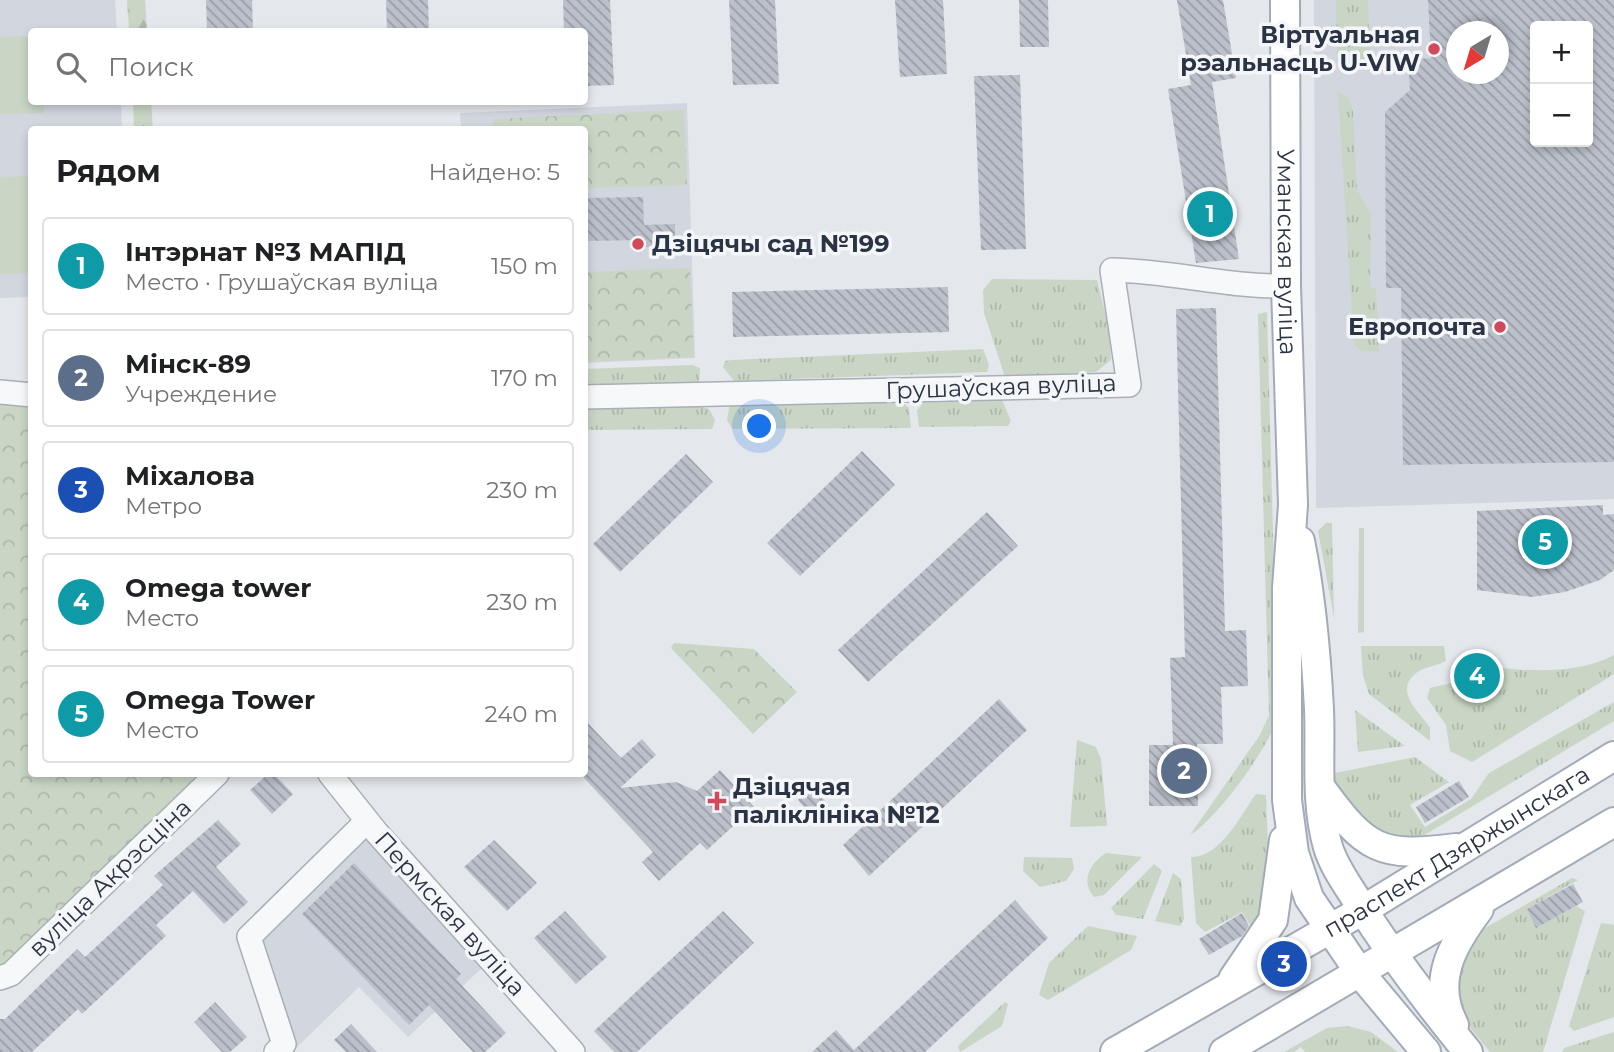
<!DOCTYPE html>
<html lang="ru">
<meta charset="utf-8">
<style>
body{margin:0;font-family:Montserrat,sans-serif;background:#f6f6f6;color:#202124}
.controls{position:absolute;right:21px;top:21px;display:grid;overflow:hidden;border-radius:7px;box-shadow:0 4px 10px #0003}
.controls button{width:63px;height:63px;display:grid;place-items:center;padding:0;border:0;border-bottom:2px solid #e0e0e0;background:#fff;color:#202124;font:35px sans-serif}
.compass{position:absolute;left:1446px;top:21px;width:63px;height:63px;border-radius:50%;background:#fff;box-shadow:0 4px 10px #0003;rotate:218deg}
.you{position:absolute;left:760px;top:427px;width:24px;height:24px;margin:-18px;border:5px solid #fff;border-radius:50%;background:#1a73e8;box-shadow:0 0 0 10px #1a73e833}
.badge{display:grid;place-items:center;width:46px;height:46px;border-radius:50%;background:#ea580c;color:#fff;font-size:23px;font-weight:700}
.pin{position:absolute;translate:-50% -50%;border:4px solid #fff;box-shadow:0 2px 7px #0006}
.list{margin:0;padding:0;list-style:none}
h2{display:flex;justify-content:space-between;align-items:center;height:91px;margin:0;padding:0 28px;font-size:30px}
h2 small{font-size:23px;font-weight:400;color:#757577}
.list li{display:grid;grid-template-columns:46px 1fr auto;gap:21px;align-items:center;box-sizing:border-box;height:98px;margin:0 14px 14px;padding:0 14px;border:2px solid #e0e0e0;border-radius:7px}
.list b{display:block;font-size:26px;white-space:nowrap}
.list p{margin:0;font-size:23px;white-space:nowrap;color:#757577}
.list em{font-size:23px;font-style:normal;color:#757577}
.icon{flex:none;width:38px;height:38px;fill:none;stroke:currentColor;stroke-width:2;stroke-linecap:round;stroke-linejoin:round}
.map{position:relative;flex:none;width:1614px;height:1052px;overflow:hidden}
.search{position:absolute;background:#fff;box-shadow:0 4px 10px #0003;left:28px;top:28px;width:560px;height:77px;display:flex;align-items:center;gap:18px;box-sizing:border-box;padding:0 24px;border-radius:7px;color:#757577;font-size:26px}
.panel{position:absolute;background:#fff;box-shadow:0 4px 10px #0003;left:28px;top:126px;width:560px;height:651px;border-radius:7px}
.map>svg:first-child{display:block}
.built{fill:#d2d6de;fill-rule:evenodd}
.grass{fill:url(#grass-tufts)}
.forest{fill:url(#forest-firs)}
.park{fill:url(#park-crowns)}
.pitch{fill:#c9d6c5}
.building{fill:url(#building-back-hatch);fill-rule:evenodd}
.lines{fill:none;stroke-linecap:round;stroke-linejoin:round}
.minor-casing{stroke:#a9aeb7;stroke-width:26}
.major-casing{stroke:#a3abb8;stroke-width:32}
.minor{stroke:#f7f8fa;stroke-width:23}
.major{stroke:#fff;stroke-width:28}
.poi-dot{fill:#d1495b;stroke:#f4f6f9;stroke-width:2.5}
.labels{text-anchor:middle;stroke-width:7;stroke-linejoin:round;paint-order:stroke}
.poi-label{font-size:24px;font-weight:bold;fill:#2b3445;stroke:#f4f6f9;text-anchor:end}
.street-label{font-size:24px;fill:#2b3445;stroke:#f4f6f9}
</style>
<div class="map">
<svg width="1614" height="1052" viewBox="0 0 1614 1052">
<defs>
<pattern id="grass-tufts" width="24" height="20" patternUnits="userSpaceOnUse" patternTransform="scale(1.75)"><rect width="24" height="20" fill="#c9d6c5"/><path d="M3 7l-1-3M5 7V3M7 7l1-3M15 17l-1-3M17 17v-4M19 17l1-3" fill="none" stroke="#adb8ab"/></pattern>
<pattern id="forest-firs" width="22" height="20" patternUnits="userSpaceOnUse" patternTransform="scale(1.75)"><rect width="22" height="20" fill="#c9d6c5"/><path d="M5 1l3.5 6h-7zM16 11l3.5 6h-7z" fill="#adb8ab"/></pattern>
<pattern id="park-crowns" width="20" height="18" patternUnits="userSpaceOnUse" patternTransform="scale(1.75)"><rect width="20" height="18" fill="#c9d6c5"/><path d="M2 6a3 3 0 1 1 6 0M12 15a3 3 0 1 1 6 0" fill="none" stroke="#adb8ab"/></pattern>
<pattern id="building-back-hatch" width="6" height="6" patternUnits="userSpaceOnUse" patternTransform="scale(1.75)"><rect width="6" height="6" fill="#bbc0ca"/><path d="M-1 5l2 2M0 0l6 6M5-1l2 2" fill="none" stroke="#989da6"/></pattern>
</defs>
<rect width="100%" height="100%" fill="#e4e7ec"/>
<!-- built -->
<g class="built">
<path d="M0 0H115L117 31 32 32V102H121L122 129 32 130 31 297 0 298Z"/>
<path d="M1314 0H1614V499L1316 508ZM1535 26H1588V142H1535ZM1456 32H1498V74H1456Z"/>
<path d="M687 103 695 358 585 363 584 130 461 129 460 113Z"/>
<path d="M364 835 485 965 408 1037 359 987 296 1048 258 938Z"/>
</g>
<!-- grass -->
<g class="grass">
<path d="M1336 0H1368L1370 49 1364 62 1352 66 1337 64Z"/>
<path d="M1338 92 1349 98 1353 112 1357 190 1371 214 1370 287 1376 289 1379 352 1362 351 1354 345Z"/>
<path d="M992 279 1097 280 1109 328 1111 360 1096 372 1005 377 984 313 983 290Z"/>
<path d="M1267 312 1278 715C1272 744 1216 820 1190 835L1260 735 1269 715 1258 314Z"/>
<path d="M983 349 989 365 987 372 734 381 723 367 725 361 732 360Z"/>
<path d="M692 365 700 368 699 383 585 389 584 369Z"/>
<path d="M855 400 902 402 909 408 911 428 732 429 727 420 730 403Z"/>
<path d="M1002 400 1011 421 1008 426 919 427 917 411 924 401Z"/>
<path d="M699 406 709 409 715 420 712 429 585 430 584 407Z"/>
<path d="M1326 523H1332L1334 618 1318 531Z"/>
<path d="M1359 528H1364V632L1358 633Z"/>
<path d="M1361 646H1444L1446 661C1438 665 1427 667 1419 671 1392 689 1418 711 1430 727V741L1369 694 1363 676Z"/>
<path d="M1614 655V674L1472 762 1450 751 1446 725 1427 698 1430 688C1450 682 1459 687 1462 663 1510 670 1571 678 1614 655Z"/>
<path d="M1614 702V721L1418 839 1399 842 1345 814 1330 774 1415 757 1449 782 1410 805 1425 827 1471 799 1489 773Z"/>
<path d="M1355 710 1405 746 1358 752Z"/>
<path d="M1077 740 1096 747 1101 759 1107 826 1070 827Z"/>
<path d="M1256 794 1266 795 1270 898 1255 933 1242 912 1205 932 1196 923 1191 857C1221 857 1240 816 1256 794Z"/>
<path d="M1106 853 1142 857 1104 895 1094 897C1080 881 1090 863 1106 853Z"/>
<path d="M1024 857 1072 858 1074 869 1066 881 1040 887 1023 871Z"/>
<path d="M1154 864 1162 871 1143 919 1116 915 1111 908Z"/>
<path d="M1173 873 1181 879 1184 919 1180 926 1155 921Z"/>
<path d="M1572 878 1578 880 1527 909 1537 927 1576 906 1585 911 1543 1052H1490L1463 1019 1453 995 1463 945 1478 932Z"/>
<path d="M1601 923 1614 925V1017L1574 1031 1569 1026Z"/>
<path d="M1088 926 1137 936 1131 950 1048 1000 1039 995 1049 963Z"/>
<path d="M1005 1002 1008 1004 1002 1026 960 1052 958 1046Z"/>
<path d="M1347 1026 1371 1032 1398 1052H1305L1301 1047 1294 1052H1284L1327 1028Z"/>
<path d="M1614 1032V1052H1562L1564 1048Z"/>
</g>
<!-- forest -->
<g class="forest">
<path d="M127 0H145L147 31H129Z"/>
<path d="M133 102H151L153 129H134Z"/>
</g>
<!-- park -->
<g class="park">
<path d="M684 110 687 185 585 188 584 130 493 129V119Z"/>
<path d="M690 268 694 357 585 362V272Z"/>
<path d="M0 404 31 408 32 774H209L8 965 0 967Z"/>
<path d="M674 643 754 649 797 692 753 734 671 648Z"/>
</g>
<!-- pitch -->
<g class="pitch">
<path d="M31 36 32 102H44V113L0 114V37Z"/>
<path d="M31 176V273L0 274V177Z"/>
</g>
<!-- building -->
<g class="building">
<path d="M206 0H252L253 32H207Z"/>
<path d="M386 0H428L429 32H387Z"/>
<path d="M563 0H610L614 85 584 86V32H564Z"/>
<path d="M729 0H775L779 84 733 85Z"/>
<path d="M895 0H943L947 74 900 77Z"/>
<path d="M1019 0H1048L1049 47H1020Z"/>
<path d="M1177 0H1223L1236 78 1212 82 1239 259 1196 263 1168 89 1191 85Z"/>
<path d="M1428 0H1614V462L1403 465 1401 288H1386L1385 112 1410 90 1408 60 1431 58ZM1535 26H1588V142H1535ZM1457 32H1499V74H1457Z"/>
<path d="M1020 75 1026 249 981 250 974 76Z"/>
<path d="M643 197 644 225 675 224V247H644V240L584 241V198Z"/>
<path d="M948 287 949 332 733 337 732 292Z"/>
<path d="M1216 308 1225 631 1246 630 1248 686 1221 687 1223 744H1197L1198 806H1149V745H1173L1170 658 1185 657 1176 309Z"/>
<path d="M862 451 895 485 800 576 767 543Z"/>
<path d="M686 454 713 482 620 572 593 544Z"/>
<path d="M1603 505V515L1614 514V570L1600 580 1565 592 1532 597 1477 590V511Z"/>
<path d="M987 512 1018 546 868 682 838 650Z"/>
<path d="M999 699 1027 730 869 876 843 845Z"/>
<path d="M584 719 621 758 642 739 656 755 620 788 676 782 697 791 720 770 754 807 707 850 700 843 659 881 642 862 653 852 584 778Z"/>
<path d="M268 774H274L293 794 272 814 250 790Z"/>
<path d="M1459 781 1469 797 1425 823 1416 807Z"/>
<path d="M813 787 831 808 816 821 798 800Z"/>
<path d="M218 820 241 844 216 867 248 902 224 924 193 891 156 925 166 936 82 1014 78 1009 32 1052H0V1019H5L77 949 85 957 163 885 154 876Z"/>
<path d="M494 840 537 883 507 911 464 867Z"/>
<path d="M354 863 461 974 456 979 506 1033 485 1052H473L429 1005 409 1025 302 914Z"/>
<path d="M1573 884 1583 902 1536 928 1527 909Z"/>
<path d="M1015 900 1048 938 925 1052H812L836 1030 854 1050Z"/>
<path d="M565 911 607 957 576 984 534 938Z"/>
<path d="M723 911 754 943 637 1052H614L594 1031Z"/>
<path d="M1242 913 1249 926 1242 936 1209 955 1199 939Z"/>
<path d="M215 1002 247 1037 230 1052H222L194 1022Z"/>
<path d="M351 1024 377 1052H346L334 1040Z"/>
</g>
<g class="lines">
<!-- minor casing -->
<g class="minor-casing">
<g id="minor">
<path d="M0 392 32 395"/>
<path d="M584 397 1129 385 1112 270C1171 271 1228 287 1286 286"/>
<path d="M330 774 377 833 573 1052"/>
<path d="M0 978 11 974 217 774"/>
<path d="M276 1052 284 1044 249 937 367 821"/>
</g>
</g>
<!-- major casing -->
<g class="major-casing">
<g id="major">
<path id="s1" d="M1285 0 1286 286 1293 505 1287 588V800L1294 853 1309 898 1360 973 1426 1052"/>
<path d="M1300 541C1311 596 1316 652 1319 709 1321 754 1315 803 1328 847 1334 867 1347 884 1358 902 1391 955 1429 1004 1468 1052"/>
<path d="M1321 788C1366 850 1380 858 1456 848"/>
<path d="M1233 979 1273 920 1284 840"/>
<path d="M1454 1025C1431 981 1452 945 1479 909"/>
<path id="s2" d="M1115 1052 1363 910 1614 756"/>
<path d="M1224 1052 1614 822"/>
</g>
</g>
<!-- minor -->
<use href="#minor" class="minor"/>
<!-- major -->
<use href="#major" class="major"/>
</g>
<!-- markers -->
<g class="poi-dot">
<circle cx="1434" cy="49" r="7"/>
<circle cx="638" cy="244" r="7"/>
<circle cx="1500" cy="327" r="7"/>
<path d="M713.5 790.5h7v7h7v7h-7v7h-7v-7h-7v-7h7z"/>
</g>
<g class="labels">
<!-- poi labels -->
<g class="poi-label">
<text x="1420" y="43">Віртуальная<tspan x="1420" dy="28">рэальнасць U-VIW</tspan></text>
<text x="652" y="252" text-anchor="start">Дзіцячы сад №199</text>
<text x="1486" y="335">Европочта</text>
<text x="733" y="795" text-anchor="start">Дзіцячая<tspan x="733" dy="28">паліклініка №12</tspan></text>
</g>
<!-- street labels -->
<g class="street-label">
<text dy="8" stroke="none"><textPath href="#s1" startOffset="252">Уманская вуліца</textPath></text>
<text transform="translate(1001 387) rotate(-2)" y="8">Грушаўская вуліца</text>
<text dy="8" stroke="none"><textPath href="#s2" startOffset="396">праспект Дзяржынскага</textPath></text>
<text transform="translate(110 878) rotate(-44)" y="8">вуліца Акрэсціна</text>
<text transform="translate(450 914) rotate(48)" y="8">Пермская вуліца</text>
</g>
</g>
</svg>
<div class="controls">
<button>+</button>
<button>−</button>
</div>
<svg class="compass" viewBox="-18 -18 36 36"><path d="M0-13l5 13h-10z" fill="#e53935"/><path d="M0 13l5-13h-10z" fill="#757577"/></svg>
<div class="you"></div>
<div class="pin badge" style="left:1210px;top:214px;background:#0f9aa8">1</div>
<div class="pin badge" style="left:1184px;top:771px;background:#5c6f8a">2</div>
<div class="pin badge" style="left:1284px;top:964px;background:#1a4fb4">3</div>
<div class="pin badge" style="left:1477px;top:676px;background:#0f9aa8">4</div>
<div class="pin badge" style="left:1545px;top:542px;background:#0f9aa8">5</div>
<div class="search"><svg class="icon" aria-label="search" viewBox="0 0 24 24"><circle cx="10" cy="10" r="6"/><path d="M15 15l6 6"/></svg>Поиск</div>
<section class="panel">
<h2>Рядом<small>Найдено: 5</small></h2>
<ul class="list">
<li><span class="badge" style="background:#0f9aa8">1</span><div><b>Інтэрнат №3 МАПІД</b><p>Место · Грушаўская вуліца</p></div><em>150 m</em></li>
<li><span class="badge" style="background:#5c6f8a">2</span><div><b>Мінск-89</b><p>Учреждение</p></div><em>170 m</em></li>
<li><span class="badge" style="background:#1a4fb4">3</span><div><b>Міхалова</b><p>Метро</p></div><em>230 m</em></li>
<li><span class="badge" style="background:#0f9aa8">4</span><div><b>Omega tower</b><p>Место</p></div><em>230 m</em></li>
<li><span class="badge" style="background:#0f9aa8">5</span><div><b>Omega Tower</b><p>Место</p></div><em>240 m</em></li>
</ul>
</section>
</div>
